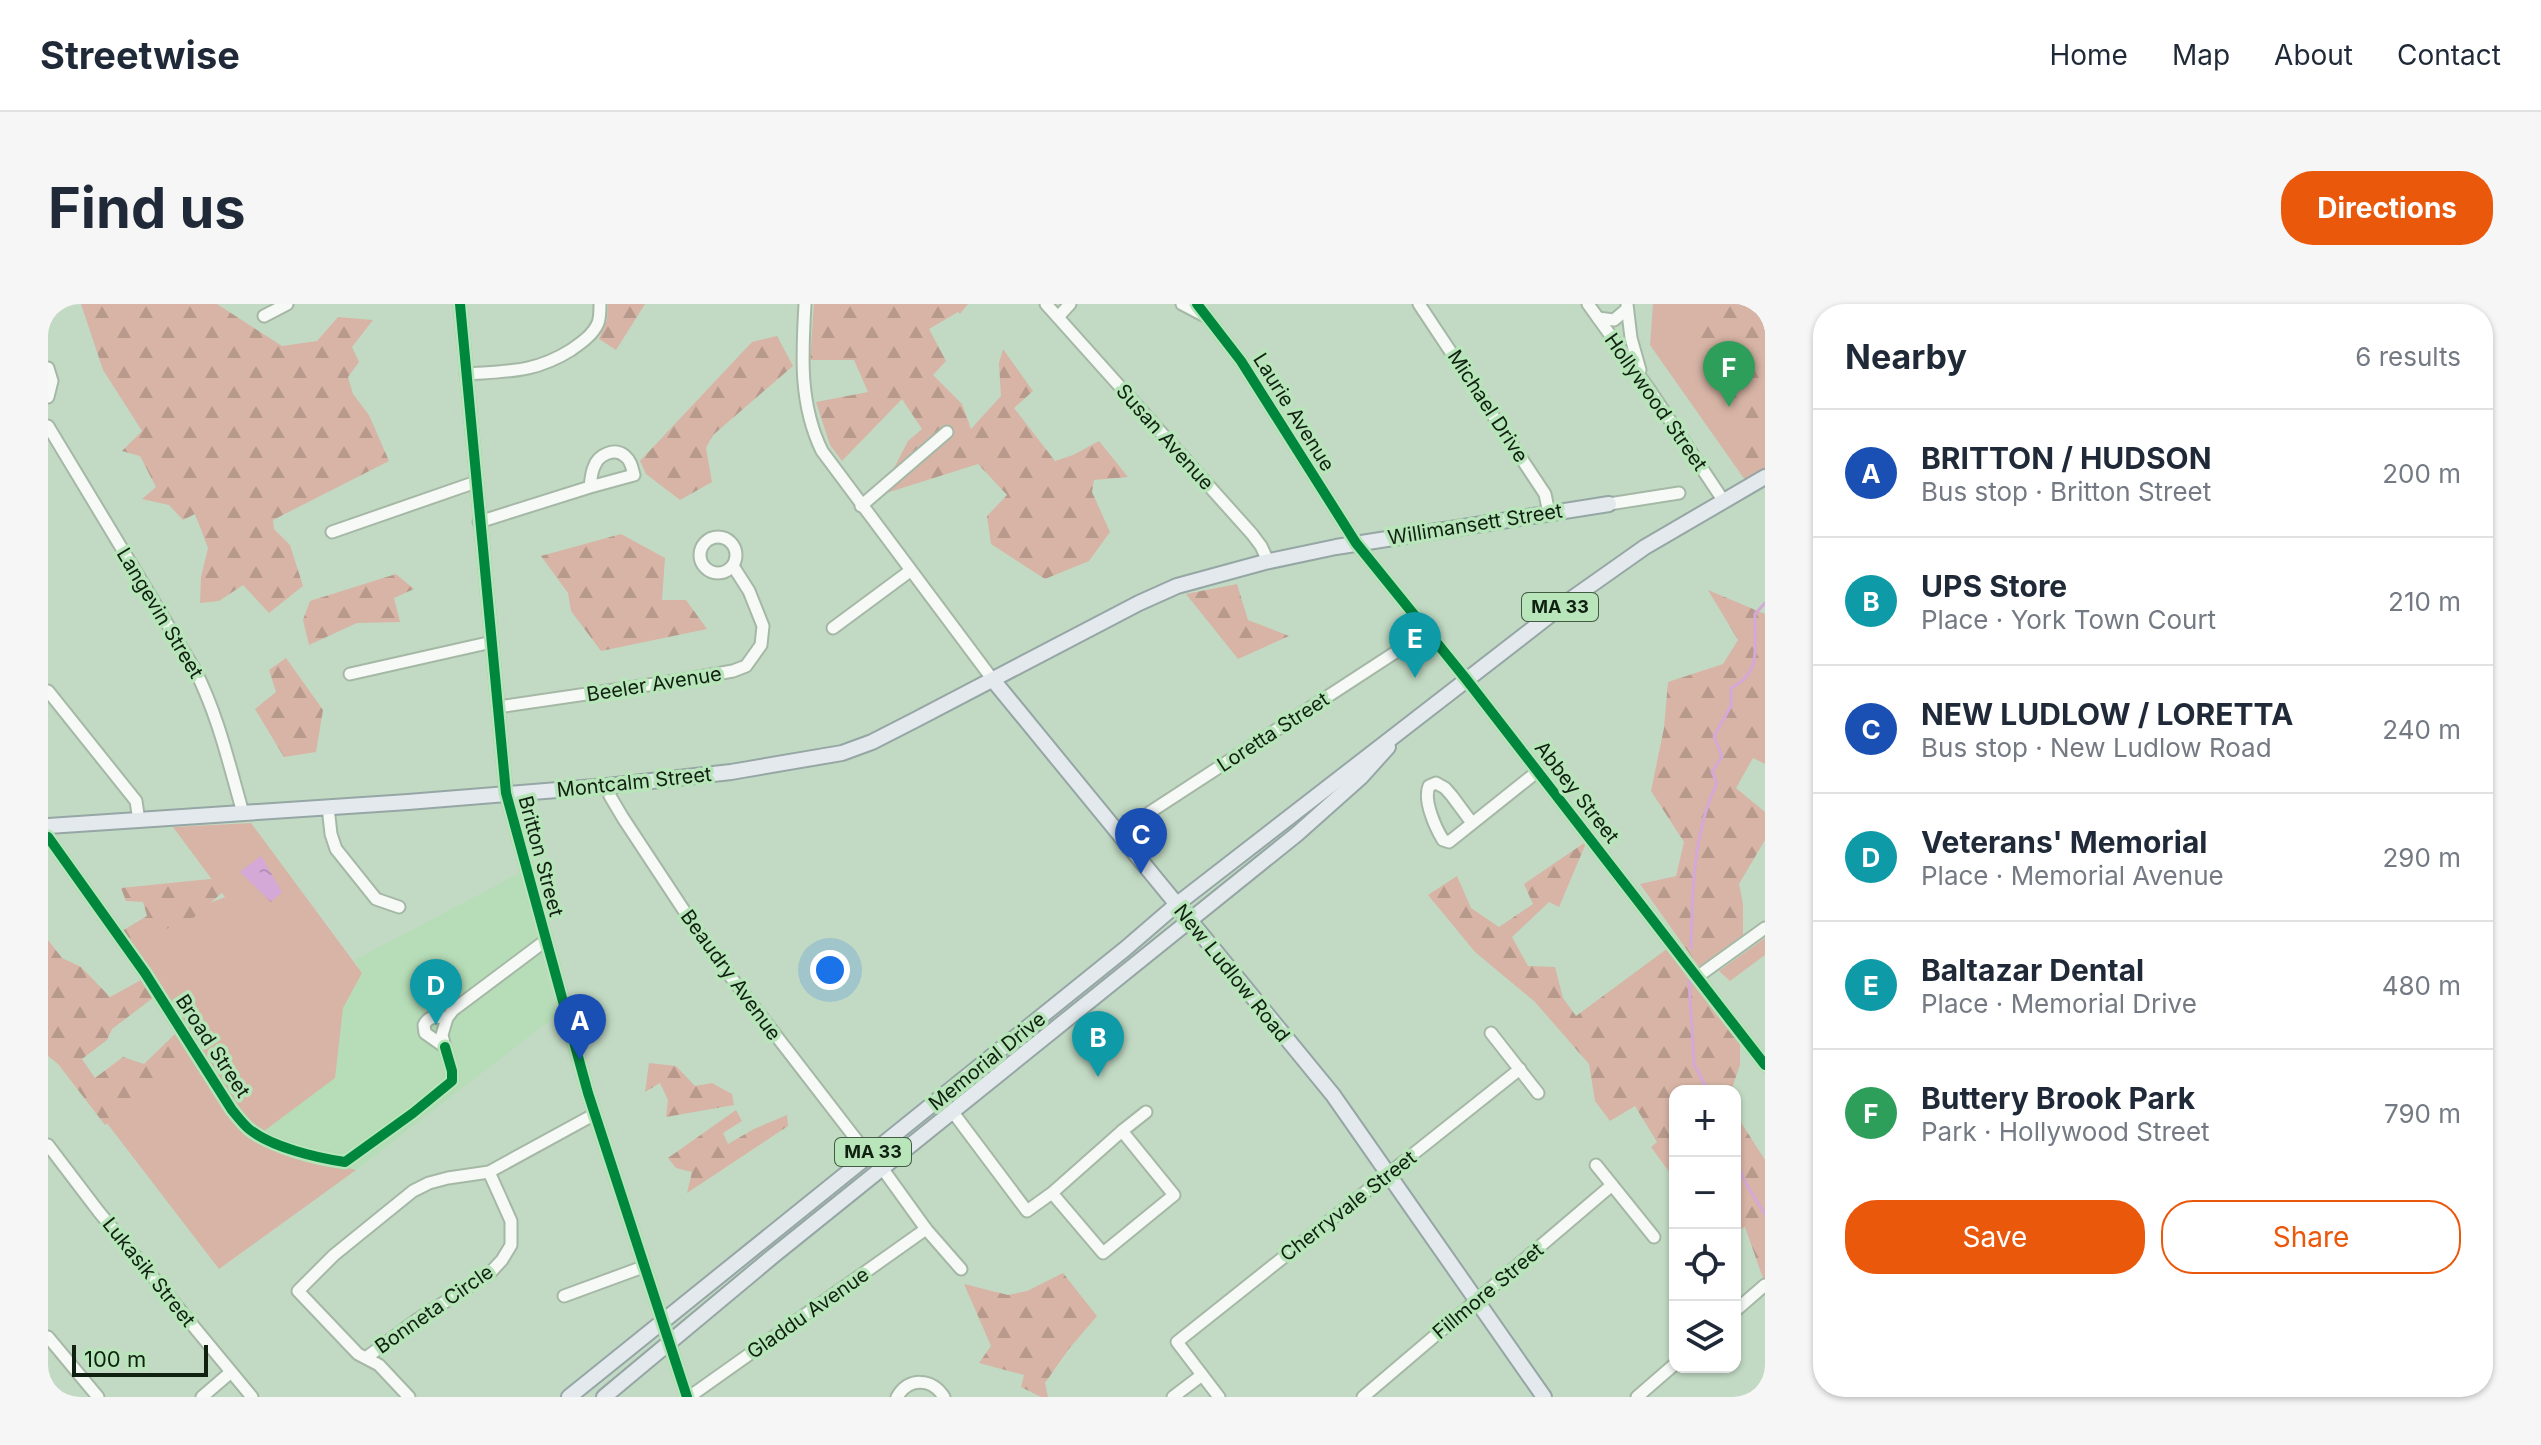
<!DOCTYPE html>
<meta charset="utf-8">
<style>
body{margin:0;font-family:Inter,sans-serif;background:#f6f6f7;color:#1f2937}
.controls{position:absolute;right:24px;bottom:24px;display:grid;overflow:hidden;border-radius:16px;box-shadow:0 2px 6px #0004}
.controls button{width:72px;height:72px;display:grid;place-items:center;padding:0;border:0;border-bottom:2px solid #e0e1e3;background:#fff;color:#1f2937;font:40px sans-serif}
.scale{position:absolute;left:24px;bottom:20px;width:136px;box-sizing:border-box;padding-left:8px;border:4px solid #102111;border-top:0;font-size:22px;line-height:28px;white-space:nowrap;color:#102111;-webkit-text-stroke:6px #b8e5b9;paint-order:stroke}
.you{position:absolute;left:782px;top:666px;width:28px;height:28px;margin:-20px;border:6px solid #fff;border-radius:50%;background:#1a73e8;box-shadow:0 0 0 12px #1a73e833}
.badge{display:grid;place-items:center;width:52px;height:52px;border-radius:50%;background:#ea580c;color:#fff;font-size:26px;font-weight:700}
.pin{position:absolute;translate:-50% -66px;filter:drop-shadow(0 2px 4px #0008)}
.pin::after{content:'';position:absolute;top:42px;width:28px;height:24px;background:inherit;clip-path:polygon(0 0,100% 0,50% 100%)}
.list{margin:0;padding:0;list-style:none}
h2{display:flex;justify-content:space-between;align-items:center;height:104px;margin:0;padding:0 32px;font-size:34px}
h2 small{font-size:26px;font-weight:400;color:#747a83}
.list li{display:grid;grid-template-columns:52px 1fr auto;gap:24px;align-items:center;box-sizing:border-box;height:128px;padding:0 32px;border-top:2px solid #e0e1e3}
.list b{display:block;font-size:30px;white-space:nowrap}
.list p{margin:0;font-size:26px;white-space:nowrap;color:#747a83}
.list em{font-size:26px;font-style:normal;color:#747a83}
.actions{display:flex;gap:16px;padding:24px 32px}
.actions a{flex:1;padding:18px 0;border:2px solid #ea580c;border-radius:32px;text-align:center;font-size:28px;color:#ea580c}
.actions .main{background:#ea580c;color:#fff}
.icon{flex:none;width:44px;height:44px;fill:none;stroke:currentColor;stroke-width:2;stroke-linecap:round;stroke-linejoin:round}
.map{position:relative;flex:none;width:1717px;height:1093px;overflow:hidden;border-radius:32px}
header{display:flex;align-items:center;gap:48px;box-sizing:border-box;height:112px;padding:0 40px;background:#fff;border-bottom:2px solid #e0e1e3}
header strong{font-size:38px}
nav{display:flex;gap:44px;margin-inline-start:auto;font-size:28px}
.intro{display:flex;align-items:center;justify-content:space-between;box-sizing:border-box;height:192px;padding:0 48px}
h1{margin:0;font-size:56px}
.button{padding:20px 36px;border-radius:32px;background:#ea580c;color:#fff;font-size:28px;font-weight:700}
main{display:flex;gap:48px;padding:0 48px}
aside{flex:1;background:#fff;border-radius:32px;box-shadow:0 2px 6px #0004}
.map>svg:first-child{display:block}
.built{fill:#b6ddb7}
.green{fill:#d7b4a5}
.forest{fill:url(#forest-firs)}
.water{fill:url(#water-ripples)}
.lines{fill:none;stroke-linecap:round;stroke-linejoin:round}
.stream{stroke:#d4a8d7;stroke-width:3}
.minor-casing{stroke:#a5b8a6;stroke-width:15}
.major-casing{stroke:#95a6a5;stroke-width:18}
.minor{stroke:#f6f9f6;stroke-width:11}
.major{stroke:#e3e9ec;stroke-width:14}
.cycleway-casing{stroke:#b8e5b9;stroke-width:15}
.cycleway{stroke:#00873e;stroke-width:10}
.labels{text-anchor:middle;stroke-width:7;stroke-linejoin:round;paint-order:stroke}
.shield{fill:#b8e5b9;stroke:#425c43;stroke-width:2}
.shield-label{font-size:18px;font-weight:bold;fill:#102111}
.street-label{font-size:20px;fill:#102111;stroke:#b8e5b9}
</style>
<header>
<strong>Streetwise</strong>
<nav><a>Home</a><a>Map</a><a>About</a><a>Contact</a></nav>
</header>
<div class="intro"><h1>Find us</h1><a class="button">Directions</a></div>
<main>
<div class="map">
<svg width="1717" height="1093" viewBox="0 0 1717 1093">
<defs>
<pattern id="forest-firs" width="22" height="20" patternUnits="userSpaceOnUse" patternTransform="scale(2)"><rect width="22" height="20" fill="#d7b4a5"/><path d="M5 1l3.5 6h-7zM16 11l3.5 6h-7z" fill="#b89a8d"/></pattern>
<pattern id="water-ripples" width="26" height="14" patternUnits="userSpaceOnUse" patternTransform="scale(2)"><rect width="26" height="14" fill="#d4a8d7"/><path d="M2 4q2-2 4 0t4 0M15 11q2-2 4 0t4 0" fill="none" stroke="#b590b8"/></pattern>
</defs>
<rect width="100%" height="100%" fill="#c2dac3"/>
<!-- built -->
<path class="built" d="M472 569 509 711 308 866 252 853 207 833 287 774 295 704 314 669 307 656Z"/>
<!-- green -->
<g class="green">
<path d="M1605 0H1717V165L1697 176 1602 41Z"/>
<path d="M203 519 314 669 295 704 287 774 208 833 252 853 308 866 171 965 55 814 145 749 70 635 177 593 125 523Z"/>
</g>
<!-- forest -->
<g class="forest">
<path d="M33 0H169L234 42 269 37 290 13 325 16 304 43 311 58 300 73 305 90 321 111 341 157 225 216 226 225 242 241 255 282 221 309 195 281 171 297 152 299 153 273 160 244 147 210 135 216 121 201 94 195 108 183 92 152 74 147 94 127 55 66Z"/>
<path d="M560 0H597L568 46 551 35 559 16Z"/>
<path d="M766 0H920L912 10 910 8 881 25 898 57 885 71 914 100 923 125 953 92 951 59 955 45 985 87 966 104 1007 157 1025 151 1051 137 1080 173 1046 176 1044 188 1062 228 1041 257 997 275 943 240 939 212 959 191 930 160 832 191 860 137 874 125 854 95 794 157 782 141 768 98 820 88 806 56H762Z"/>
<path d="M1646 0H1717V154L1700 165 1670 65 1652 39Z"/>
<path d="M729 32 745 62 665 131 658 144 664 178 632 196 598 170 592 157 704 38Z"/>
<path d="M573 230 617 254 614 296H638L659 325 553 347 523 307 520 289 493 252Z"/>
<path d="M348 270 366 285 346 294 352 318 309 319 261 341 255 316 262 297Z"/>
<path d="M1189 280 1200 316 1241 332 1190 355 1138 290Z"/>
<path d="M1660 286 1717 310V460L1705 454 1688 484 1717 508V536L1691 580 1695 600V631L1651 663 1592 580 1628 572 1636 538 1603 487 1616 424 1620 378 1675 360 1690 336Z"/>
<path d="M238 354 275 406 268 448 236 453 207 405 228 388 221 366Z"/>
<path d="M1539 537 1511 603 1501 598 1464 633 1480 662 1507 663 1515 694 1528 712 1620 644 1692 739V761L1683 787H1627V876L1603 843 1609 838 1587 802 1562 817 1547 797 1541 760 1487 698 1427 648 1380 591 1409 572 1423 604 1451 623 1485 600 1476 580Z"/>
<path d="M172 574 176 587 144 615 84 638 74 627 99 612 95 598 78 597 73 584Z"/>
<path d="M1717 634V651L1682 677 1671 667Z"/>
<path d="M0 636 14 654 33 663 62 693 93 676 105 694 64 725 59 736 34 755 47 774 75 753 96 760 128 729 146 755 57 821 10 760 0 752Z"/>
<path d="M601 759 628 762 647 782 664 779 684 790 686 801 618 813 620 796 612 779 597 788Z"/>
<path d="M688 806 694 817 675 829 680 840 706 825 739 811 740 822 639 889 644 868 628 864 620 854Z"/>
<path d="M1687 809 1717 856V980L1697 923 1687 927Z"/>
<path d="M1015 969 1049 1012 1020 1046 997 1079 1000 1093H993L973 1083 976 1071 931 1059 943 1042 916 980 960 991 979 987Z"/>
</g>
<!-- water -->
<path class="water" d="M213 552 234 588 223 598 192 568Z"/>
<g class="lines">
<!-- stream -->
<g class="stream">
<path d="M1643 644C1644 590 1645 528 1669 479L1664 468 1674 452 1666 432 1683 402V384C1715 369 1706 341 1707 310L1717 299"/>
<path d="M1641 677 1646 760 1660 787"/>
<path d="M1687 854 1697 878 1717 910"/>
</g>
<!-- minor casing -->
<g class="minor-casing">
<g id="minor">
<path d="M412 0 458 489 540 789 639 1093"/>
<path d="M757 0C754 51 751 100 774 147L945 376"/>
<path d="M998 0 1204 230 1213 242 1220 257"/>
<path d="M1134 0 1155 11"/>
<path d="M1149 0 1193 57 1308 239 1418 375 1717 761"/>
<path d="M1371 0 1497 190 1501 209"/>
<path d="M1540 0 1601 85 1675 196"/>
<path d="M1579 0 1583 34 1592 66"/>
<path d="M216 12 239 0"/>
<path d="M1010 13 1022 0"/>
<path d="M1550 14 1566 16 1579 5"/>
<path d="M0 64 4 77 0 93"/>
<path d="M418 70C460 67 486 69 523 46 533 39 545 31 550 19 552 14 552 6 552 0"/>
<path d="M0 122 147 366C170 411 181 460 195 509"/>
<path d="M1561 200 1631 189"/>
<path d="M813 202 899 128"/>
<path d="M431 218 542 183C543 177 543 169 546 163 550 151 567 142 578 153 583 157 584 164 586 171L542 183"/>
<path d="M284 228 428 178"/>
<circle cx="670" cy="251" r="18"/>
<path d="M785 324 862 267"/>
<path d="M302 370 444 338"/>
<path d="M0 387 88 497 91 517"/>
<path d="M450 403 634 376 685 367 698 362 713 341 715 322 701 287 685 262"/>
<path d="M559 482 562 492 575 514 662 646 821 852"/>
<path d="M280 503 283 530 288 545 328 595 351 603"/>
<path d="M1424 519 1404 492 1397 484 1388 479 1381 482C1375 496 1387 523 1395 536L1401 538 1490 467"/>
<path d="M1070 529 1380 327"/>
<path d="M0 533 97 669 184 806C189 812 195 820 201 825 223 843 269 854 297 858L365 809 404 777V767L397 743"/>
<path d="M1649 673 1717 624"/>
<path d="M399 714 394 731 397 743 377 729 376 721C381 711 389 713 399 714L405 706 497 637"/>
<path d="M1443 729 1490 789"/>
<path d="M904 807 979 907 1004 889 1074 827 1126 891 1055 949 1004 889"/>
<path d="M1074 827 1098 808"/>
<path d="M0 841 51 908 204 1093"/>
<path d="M1548 861 1606 933"/>
<path d="M834 864 878 925 913 965"/>
<path d="M516 992 595 963"/>
<path d="M1687 1007 1717 981"/>
<path d="M0 1033 50 1093"/>
<path d="M319 1053 370 1015 441 970 454 956 463 941V917L441 868"/>
<path d="M154 1093 183 1068"/>
<path d="M361 1093 331 1061 310 1050 250 987 286 951 365 887 381 879 400 874 441 868 547 810"/>
<path d="M641 1093 878 925"/>
<path d="M849 1093C861 1073 884 1074 896 1093"/>
<path d="M1125 1093 1154 1071"/>
<path d="M1171 1093 1129 1038 1472 765"/>
<path d="M1315 1093 1564 881"/>
<path d="M1589 1093 1627 1060"/>
</g>
</g>
<!-- major casing -->
<g class="major-casing">
<g id="major">
<path d="M945 376 1285 791 1496 1093"/>
<path d="M0 522 360 498 559 482 683 468 794 449 824 438 869 415 1091 299 1129 282 1217 258 1288 243 1561 200"/>
<path d="M521 1093 1077 645 1128 601 1519 298 1597 243 1717 173"/>
<path d="M556 1093 725 952 1249 530 1313 473 1340 443"/>
</g>
</g>
<!-- minor -->
<use href="#minor" class="minor"/>
<!-- major -->
<use href="#major" class="major"/>
<!-- cycleway casing -->
<g class="cycleway-casing">
<g id="cycleway">
<path d="M412 0 458 489 540 789 639 1093"/>
<path d="M1149 0 1193 57 1308 239 1418 375 1717 761"/>
<path d="M0 533 97 669 184 806C189 812 195 820 201 825 223 843 269 854 297 858L365 809 404 777V767L397 743"/>
</g>
</g>
<!-- cycleway -->
<use href="#cycleway" class="cycleway"/>
</g>
<g class="labels">
<!-- shield labels -->
<g class="shield">
<rect x="1474" y="289" width="76" height="28" rx="6"/>
<rect x="787" y="834" width="76" height="28" rx="6"/>
</g>
<g class="shield-label">
<text x="1512" y="309">MA 33</text>
<text x="825" y="854">MA 33</text>
</g>
<!-- street labels -->
<g class="street-label">
<text transform="translate(1608 98) rotate(55)" y="7">Hollywood Street</text>
<text transform="translate(1440 102) rotate(57)" y="7">Michael Drive</text>
<text transform="translate(1246 108) rotate(58)" y="7">Laurie Avenue</text>
<text transform="translate(1117 133) rotate(48)" y="7">Susan Avenue</text>
<text transform="translate(1427 220) rotate(-9)" y="7">Willimansett Street</text>
<text transform="translate(112 309) rotate(59)" y="7">Langevin Street</text>
<text transform="translate(606 380) rotate(-9)" y="7">Beeler Avenue</text>
<text transform="translate(1225 428) rotate(-33)" y="7">Loretta Street</text>
<text transform="translate(586 478) rotate(-6)" y="7">Montcalm Street</text>
<text transform="translate(1529 488) rotate(52)" y="7">Abbey Street</text>
<text transform="translate(493 552) rotate(75)" y="7">Britton Street</text>
<text transform="translate(1184 669) rotate(51)" y="7">New Ludlow Road</text>
<text transform="translate(683 671) rotate(54)" y="7">Beaudry Avenue</text>
<text transform="translate(165 742) rotate(57)" y="7">Broad Street</text>
<text transform="translate(939 757) rotate(-39)" y="7">Memorial Drive</text>
<text transform="translate(1300 902) rotate(-38)" y="7">Cherryvale Street</text>
<text transform="translate(101 968) rotate(51)" y="7">Lukasik Street</text>
<text transform="translate(1440 987) rotate(-40)" y="7">Fillmore Street</text>
<text transform="translate(386 1005) rotate(-35)" y="7">Bonneta Circle</text>
<text transform="translate(760 1009) rotate(-35)" y="7">Gladdu Avenue</text>
</g>
</g>
</svg>
<div class="controls">
<button>+</button>
<button>−</button>
<button><svg class="icon" aria-label="locate" viewBox="0 0 24 24"><circle cx="12" cy="12" r="6"/><path d="M12 2v4M12 18v4M2 12h4M18 12h4"/></svg></button>
<button><svg class="icon" aria-label="layers" viewBox="0 0 24 24"><path d="M12 4l9 5-9 5-9-5zM3 14l9 5 9-5"/></svg></button>
</div>
<div class="scale">100 m</div>
<div class="you"></div>
<div class="pin badge" style="left:532px;top:756px;background:#1a4fb4">A</div>
<div class="pin badge" style="left:1050px;top:773px;background:#0f9aa8">B</div>
<div class="pin badge" style="left:1093px;top:570px;background:#1a4fb4">C</div>
<div class="pin badge" style="left:388px;top:721px;background:#0f9aa8">D</div>
<div class="pin badge" style="left:1367px;top:374px;background:#0f9aa8">E</div>
<div class="pin badge" style="left:1681px;top:103px;background:#2e9e5b">F</div>
</div>
<aside>
<h2>Nearby<small>6 results</small></h2>
<ul class="list">
<li><span class="badge" style="background:#1a4fb4">A</span><div><b>BRITTON / HUDSON</b><p>Bus stop · Britton Street</p></div><em>200 m</em></li>
<li><span class="badge" style="background:#0f9aa8">B</span><div><b>UPS Store</b><p>Place · York Town Court</p></div><em>210 m</em></li>
<li><span class="badge" style="background:#1a4fb4">C</span><div><b>NEW LUDLOW / LORETTA</b><p>Bus stop · New Ludlow Road</p></div><em>240 m</em></li>
<li><span class="badge" style="background:#0f9aa8">D</span><div><b>Veterans' Memorial</b><p>Place · Memorial Avenue</p></div><em>290 m</em></li>
<li><span class="badge" style="background:#0f9aa8">E</span><div><b>Baltazar Dental</b><p>Place · Memorial Drive</p></div><em>480 m</em></li>
<li><span class="badge" style="background:#2e9e5b">F</span><div><b>Buttery Brook Park</b><p>Park · Hollywood Street</p></div><em>790 m</em></li>
</ul>
<div class="actions"><a class="main">Save</a><a>Share</a></div>
</aside>
</main>
